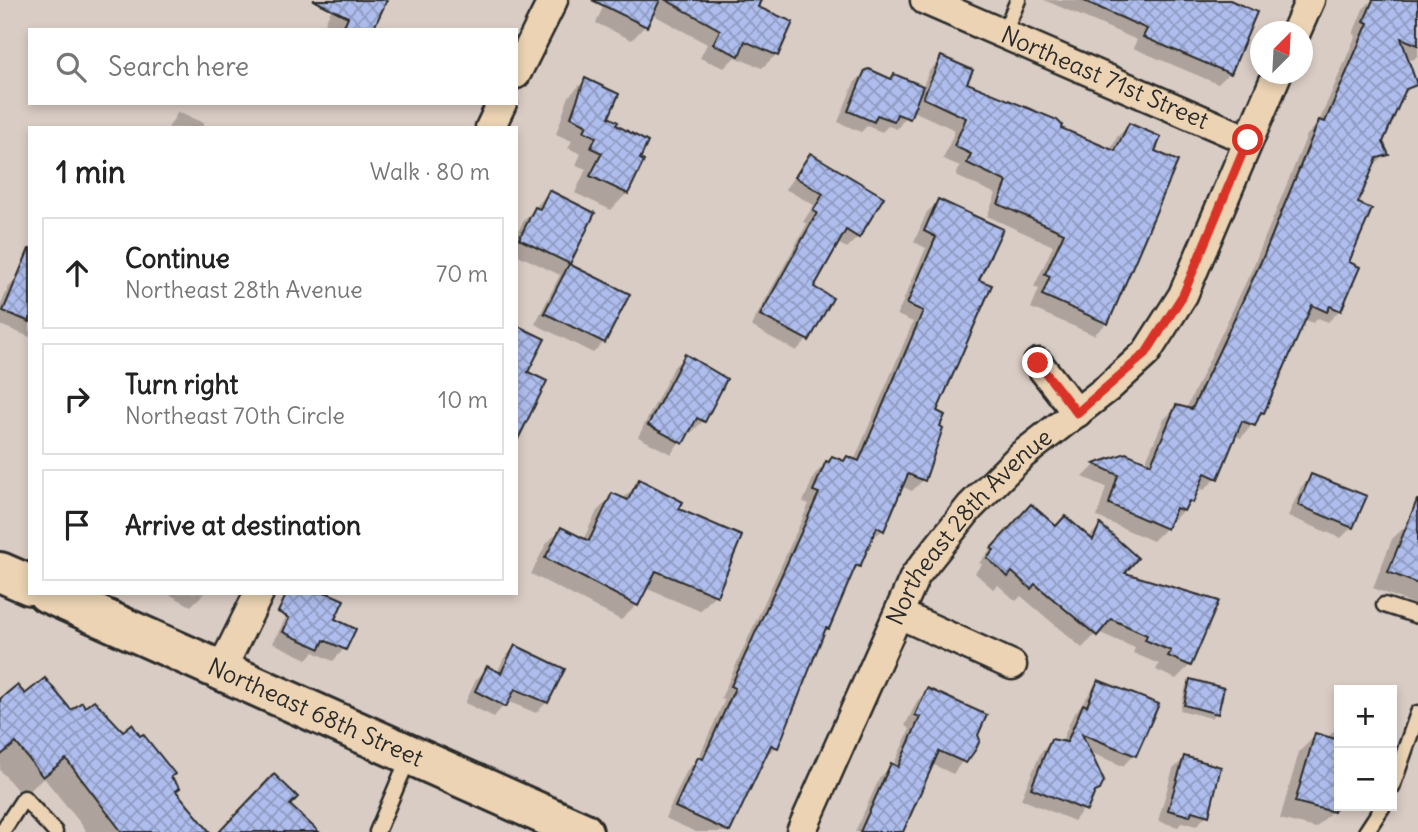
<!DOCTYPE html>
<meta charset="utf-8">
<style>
body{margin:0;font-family:Delius,sans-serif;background:#f6f6f6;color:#222}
.controls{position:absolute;right:21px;bottom:21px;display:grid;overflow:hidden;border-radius:0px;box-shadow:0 4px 10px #0003}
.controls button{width:63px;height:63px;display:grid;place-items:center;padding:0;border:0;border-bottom:2px solid #e0e0e0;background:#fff;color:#222;font:35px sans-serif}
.compass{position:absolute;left:1250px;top:21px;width:63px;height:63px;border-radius:50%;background:#fff;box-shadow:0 4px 10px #0003;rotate:24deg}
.stop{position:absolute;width:21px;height:21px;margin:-16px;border:5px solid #d93025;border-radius:50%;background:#fff}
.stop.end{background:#d93025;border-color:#fff;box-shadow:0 2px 7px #0008}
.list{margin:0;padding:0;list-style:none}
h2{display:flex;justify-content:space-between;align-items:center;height:91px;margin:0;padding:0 28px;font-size:30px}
h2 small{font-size:23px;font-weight:400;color:#767676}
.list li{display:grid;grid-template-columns:46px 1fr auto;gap:21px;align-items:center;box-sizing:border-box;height:112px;margin:0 14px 14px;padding:0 14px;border:2px solid #e0e0e0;border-radius:0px}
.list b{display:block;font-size:26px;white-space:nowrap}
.list p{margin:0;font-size:23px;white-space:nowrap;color:#767676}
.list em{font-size:23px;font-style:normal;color:#767676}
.icon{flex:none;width:38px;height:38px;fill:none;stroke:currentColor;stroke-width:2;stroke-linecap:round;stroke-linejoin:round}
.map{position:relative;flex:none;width:1418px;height:832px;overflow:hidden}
.search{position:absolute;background:#fff;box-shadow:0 4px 10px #0003;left:28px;top:28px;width:490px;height:77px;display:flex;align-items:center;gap:18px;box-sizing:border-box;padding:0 24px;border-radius:0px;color:#767676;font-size:26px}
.panel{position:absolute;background:#fff;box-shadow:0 4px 10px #0003;left:28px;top:126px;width:490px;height:469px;border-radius:0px}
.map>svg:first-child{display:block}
.shadow{fill:#0003}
.building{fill:url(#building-cross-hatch);stroke:#2b2b2b;stroke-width:2}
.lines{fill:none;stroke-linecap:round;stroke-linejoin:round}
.lane-casing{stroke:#2b2b2b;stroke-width:19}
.street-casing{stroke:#2b2b2b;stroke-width:33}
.secondary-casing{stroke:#2b2b2b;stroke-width:44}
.lane{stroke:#ebd3b3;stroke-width:14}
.street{stroke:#ebd3b3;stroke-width:28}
.secondary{stroke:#ebd3b3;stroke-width:38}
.route{stroke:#d93025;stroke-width:9}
.labels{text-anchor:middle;stroke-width:7;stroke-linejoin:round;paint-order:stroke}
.street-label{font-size:24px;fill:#2b2b2b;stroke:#ebd3b3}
</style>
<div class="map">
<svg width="1418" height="832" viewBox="0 0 1418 832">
<defs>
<pattern id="building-cross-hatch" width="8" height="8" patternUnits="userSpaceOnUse" patternTransform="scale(1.75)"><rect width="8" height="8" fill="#aebded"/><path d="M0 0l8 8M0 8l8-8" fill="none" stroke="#8e9ac0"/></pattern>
</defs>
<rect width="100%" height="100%" fill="#d9ccc4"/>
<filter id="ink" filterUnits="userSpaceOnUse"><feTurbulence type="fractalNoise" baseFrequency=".0143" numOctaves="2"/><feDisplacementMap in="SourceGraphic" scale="14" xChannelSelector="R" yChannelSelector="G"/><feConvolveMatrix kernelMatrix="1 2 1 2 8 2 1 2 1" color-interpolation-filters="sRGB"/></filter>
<g filter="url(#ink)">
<!-- shadow -->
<g class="shadow">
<path d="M336 0H386L371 30H338L325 22Z"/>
<path d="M606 0H741L776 55 762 68 735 57 724 68 700 58 707 44 652 14 645 26 632 40 596 23Z"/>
<path d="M1044 0H1226L1229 73 1218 84 1133 48 1137 40Z"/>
<path d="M1372 0H1418V55L1413 60 1406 58 1415 84 1400 98 1381 142 1387 155 1371 168 1355 204 1340 310 1328 322 1318 318 1313 323 1304 319 1263 412 1241 438 1234 435 1216 478 1204 490 1197 487 1191 502 1153 541 1097 517 1106 487 1083 477 1095 465 1126 455 1145 463 1164 419 1177 407 1186 409 1252 269 1307 135 1318 124 1356 35 1353 34 1363 9Z"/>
<path d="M942 58 965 84 1110 151 1117 137 1129 125 1107 323 1094 335 1031 308 1039 289 1034 287 1053 246 987 216 996 194 956 176 960 166 943 159 955 130 911 110 897 129 888 126 882 132 867 126 861 132 838 122 854 83 865 72 889 80 894 76 922 88 929 71Z"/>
<path d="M585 80 606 118 627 193 611 210 575 193 586 169 576 165 581 154 568 148 572 141 556 134 569 96Z"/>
<path d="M178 112 204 123 202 128H168Z"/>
<path d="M810 155 858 237 847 248 837 243 812 288 831 298 807 340 796 351 751 326 807 224 803 222 814 205 785 189Z"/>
<path d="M549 192 569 263 567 265 627 295 604 342 593 353 535 324 560 275 516 254V236L524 220Z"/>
<path d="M939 201 977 280 935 412 941 429 923 480 912 491 901 486 883 530 870 540 859 566 850 574 822 632 776 747 764 757 731 832H696L665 818 687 770 698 759 725 699 721 698 809 504 803 502 815 474 832 458 843 462 847 458 854 461 913 322 897 315 926 248 914 242 927 212Z"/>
<path d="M19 276 30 281V337L0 325V307L8 288Z"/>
<path d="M685 356 725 379 703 421 692 432 688 430 671 454 638 437 674 367Z"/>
<path d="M1312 476 1352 527 1341 538 1288 516 1301 487Z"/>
<path d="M639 482 677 510 740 537 715 595 700 611 645 588 637 605 621 620 531 574 546 544 561 529 583 540 597 511 613 495 622 500Z"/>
<path d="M1017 519 1088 538 1100 526 1122 574 1190 665 1176 679 1156 670 1159 664 1133 653 1135 648 1098 632 1082 648 1021 596 1016 601 998 585 993 589 975 573 982 564 979 563Z"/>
<path d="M1409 523 1418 526V606L1373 588 1392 539Z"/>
<path d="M167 593H204L191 606Z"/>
<path d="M298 593H332V619L354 630 344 649 333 661 314 652 307 659 273 643Z"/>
<path d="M515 647 547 702 536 713 507 701 494 717 465 703 476 680 487 668 497 673 504 658Z"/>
<path d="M1191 681 1216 713 1211 718 1180 710 1186 686Z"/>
<path d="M1098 682 1134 754 1123 766 1089 752 1099 789 1074 821 1021 799 1041 752 1052 741 1061 743 1072 717Z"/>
<path d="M928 690 978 740 953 774 932 764 901 832H855L880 777 893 766 910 729 905 726 917 701Z"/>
<path d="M24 696 71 713 169 777 174 791 208 832H84L86 830 44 778 22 796 0 770V701Z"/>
<path d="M1339 726V800L1332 811 1316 828 1280 819 1299 752 1316 735 1327 738Z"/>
<path d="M1185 758 1217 781 1207 815 1196 826 1182 822 1178 827 1158 821 1173 769Z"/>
</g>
<!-- building -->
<g class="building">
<path d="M313 0H387L373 30H342L348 17Z"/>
<path d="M592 0H660L647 27Z"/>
<path d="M666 0H761L758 7 793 22 778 56 745 41 739 56 713 44 720 30Z"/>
<path d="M1082 0H1230L1257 12 1231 74 1143 37 1147 29Z"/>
<path d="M1373 0H1418V45L1401 38 1417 85 1406 89 1383 142 1389 155 1377 158 1358 203 1372 209 1349 262 1360 267 1341 311 1330 306 1327 312 1312 305 1264 413 1261 412 1255 426 1242 421 1218 479 1205 473 1193 503 1189 501 1184 511 1176 508 1167 529 1109 504 1118 475 1094 464 1126 453 1151 464 1176 405 1192 409 1264 255 1319 120 1325 122 1368 23 1364 21Z"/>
<path d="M941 56 973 70 967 83 1057 120 1062 125 1061 128 1115 151 1129 123 1161 137 1155 151 1178 161 1108 324 1042 295 1050 276 1045 274 1064 233 998 204 1007 182 967 163 971 154 954 146 966 118 923 98Z"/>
<path d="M869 69 891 79 894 74 923 86 910 119 897 114 894 121 877 115 874 122 848 111 865 70Z"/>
<path d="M585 78 619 94 609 117 618 122 616 125 648 142 640 159 644 161 628 194 590 176 602 153 591 148 596 137 584 131 587 125 571 117Z"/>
<path d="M810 153 884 197 859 238 846 230 814 287 833 298 809 341 760 315 817 213 813 211 823 194 795 177Z"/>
<path d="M549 190 595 213 570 264 519 239 535 207 540 209Z"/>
<path d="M938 199 1003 229 979 280 992 285 937 411 945 415 940 426 943 428 925 481 908 474 884 531 877 527 860 567 856 565 829 629 826 628 778 748 771 745 730 832 675 807 698 757 703 759 735 688 731 686 819 493 813 491 826 461 829 462 832 456 844 461 847 456 859 461 923 311 907 304 936 237 924 231Z"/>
<path d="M29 249H30V322L3 311Z"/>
<path d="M569 264 630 294 605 343 544 313Z"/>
<path d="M516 325 545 339 528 372 547 381 516 443Z"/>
<path d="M685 354 727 379 705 422 697 418 683 444 648 425Z"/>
<path d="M1311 474 1367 496 1353 528 1298 505Z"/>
<path d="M639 479 683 502 679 509 742 536 717 596 656 571 638 606 545 558 561 527 589 541 612 493 628 500Z"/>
<path d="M1417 500H1418V584L1388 572Z"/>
<path d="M1031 504 1056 526 1065 516 1093 540 1100 524 1138 558 1125 573 1219 601 1191 666 1168 656 1171 651 1145 640 1147 635 1111 619 1097 636 1035 584 1031 589 1012 572 1008 577 987 558 994 550 991 548Z"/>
<path d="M287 593H328L344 600 335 619 356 629 346 650 324 640 320 649 283 632 289 618 278 612Z"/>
<path d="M515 645 565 669 548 703 515 689 506 707 475 691 487 666 501 673Z"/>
<path d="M45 678 71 710 82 702 85 707 94 700 123 731 132 724 140 736 143 734 175 774 171 777 180 788 176 791 210 832H122L66 759 43 777 16 743 0 756V699L17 685 25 694Z"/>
<path d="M1190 679 1224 688 1218 714 1184 705Z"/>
<path d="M1098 680 1159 704 1136 756 1082 734 1104 781 1100 790 1095 792 1087 811 1031 788 1051 739 1067 742 1083 704 1087 706Z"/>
<path d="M927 688 987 715 978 735 980 740 976 749 966 763 939 751 903 832H860L891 763 898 767 920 717 915 715Z"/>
<path d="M1315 733 1339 740V793L1334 812 1295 802Z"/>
<path d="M1184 756 1221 767 1209 816 1192 811 1190 816 1168 810Z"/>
<path d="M274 774 298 797 290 805 319 832H219Z"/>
</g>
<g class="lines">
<!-- lane casing -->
<g class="lane-casing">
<g id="lane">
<path d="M1004 33 1018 0"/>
<path d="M1384 605 1418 616"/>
<path d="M1392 787 1418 713"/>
<path d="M2 832 24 798 55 832"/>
<path d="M377 832 409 757"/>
<path d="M1366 832 1383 806"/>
</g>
</g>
<!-- street casing -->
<g class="street-casing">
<g id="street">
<path id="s1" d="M925 0 1248 140"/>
<path d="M1296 32 1310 0"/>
<path d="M516 74 553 0"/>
<path d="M490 128 502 103"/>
<path d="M1038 363 1077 413"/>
<path d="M899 614 1012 665"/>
<path d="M221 670 259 593"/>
<path id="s2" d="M801 832 915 576 970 507 1022 455 1108 388 1146 353 1183 295 1277 74"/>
</g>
</g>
<!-- secondary casing -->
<g class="secondary-casing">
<g id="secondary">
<path d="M0 572 30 585"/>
<path id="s3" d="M47 593 583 832"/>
</g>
</g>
<!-- lane -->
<use href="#lane" class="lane"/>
<!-- street -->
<use href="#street" class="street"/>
<!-- secondary -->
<use href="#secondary" class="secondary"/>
</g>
</g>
<g class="lines" filter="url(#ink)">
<!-- route -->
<path class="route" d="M1038 363 1077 413 1146 353 1183 295 1248 140"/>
</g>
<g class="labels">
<!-- street labels -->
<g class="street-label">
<text dy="8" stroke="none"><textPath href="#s1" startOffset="196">Northeast 71st Street</textPath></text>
<text dy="8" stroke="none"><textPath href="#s2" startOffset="352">Northeast 28th Avenue</textPath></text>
<text dy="8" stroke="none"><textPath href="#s3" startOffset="294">Northeast 68th Street</textPath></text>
</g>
</g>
</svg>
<div class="controls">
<button>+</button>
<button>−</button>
</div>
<svg class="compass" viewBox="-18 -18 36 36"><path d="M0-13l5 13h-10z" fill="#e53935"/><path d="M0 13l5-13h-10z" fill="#767676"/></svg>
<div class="stop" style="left:1248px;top:140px"></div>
<div class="stop end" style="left:1038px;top:363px"></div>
<div class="search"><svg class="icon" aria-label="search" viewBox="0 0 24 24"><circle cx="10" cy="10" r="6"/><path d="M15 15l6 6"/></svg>Search here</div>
<section class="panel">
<h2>1 min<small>Walk · 80 m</small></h2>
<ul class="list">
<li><svg class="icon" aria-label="ahead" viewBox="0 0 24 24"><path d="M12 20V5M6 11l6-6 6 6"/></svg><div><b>Continue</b><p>Northeast 28th Avenue</p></div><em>70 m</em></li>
<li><svg class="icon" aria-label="right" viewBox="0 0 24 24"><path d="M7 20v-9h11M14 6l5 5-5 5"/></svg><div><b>Turn right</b><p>Northeast 70th Circle</p></div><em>10 m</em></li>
<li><svg class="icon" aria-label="arrive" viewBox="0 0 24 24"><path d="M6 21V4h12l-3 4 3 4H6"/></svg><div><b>Arrive at destination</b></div></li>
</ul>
</section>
</div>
